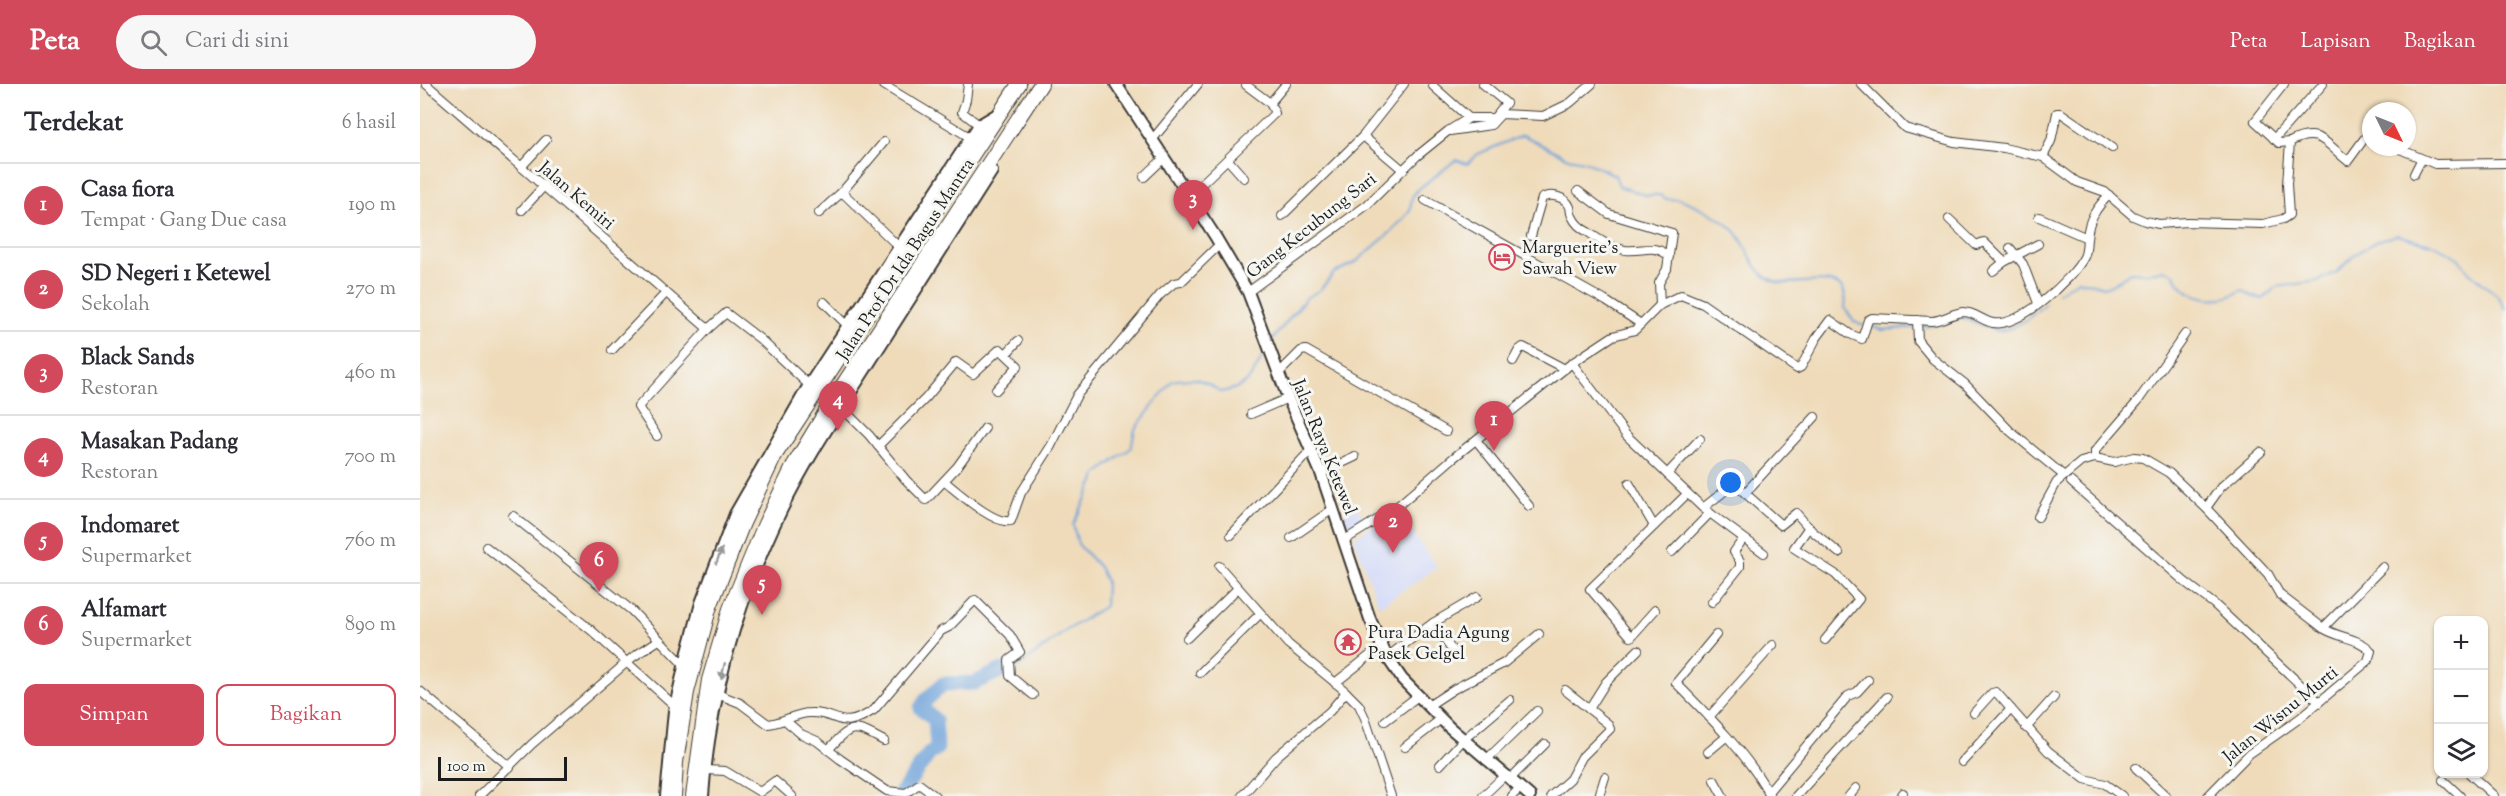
<!DOCTYPE html>
<html lang="id">
<meta charset="utf-8">
<style>
body{margin:0;font-family:"Sorts Mill Goudy",serif;background:#f7f7f7;color:#2b2b33}
.controls{position:absolute;right:18px;bottom:18px;display:grid;overflow:hidden;border-radius:12px;box-shadow:0 2px 4px #0004}
.controls button{width:54px;height:54px;display:grid;place-items:center;padding:0;border:0;border-bottom:2px solid #e1e1e2;background:#fff;color:#2b2b33;font:30px sans-serif}
.compass{position:absolute;left:1942px;top:18px;width:54px;height:54px;border-radius:50%;background:#fff;box-shadow:0 2px 4px #0004;rotate:133deg}
.scale{position:absolute;left:18px;bottom:15px;width:129px;box-sizing:border-box;padding-left:6px;border:3px solid #1c1c1c;border-top:0;font-size:16px;line-height:21px;white-space:nowrap;color:#1c1c1c;-webkit-text-stroke:4px #f6f6f2;paint-order:stroke}
.you{position:absolute;left:1311px;top:399px;width:21px;height:21px;margin:-15px;border:4px solid #fff;border-radius:50%;background:#1a73e8;box-shadow:0 0 0 9px #1a73e833}
.badge{display:grid;place-items:center;width:39px;height:39px;border-radius:50%;background:#d1495b;color:#fff;font-size:20px;font-weight:700}
.pin{position:absolute;translate:-50% -50px;filter:drop-shadow(0 2px 3px #0008)}
.pin::after{content:'';position:absolute;top:32px;width:21px;height:18px;background:inherit;clip-path:polygon(0 0,100% 0,50% 100%)}
.list{margin:0;padding:0;list-style:none}
h2{display:flex;justify-content:space-between;align-items:center;height:78px;margin:0;padding:0 24px;font-size:26px}
h2 small{font-size:20px;font-weight:400;color:#7c7c81}
.list li{display:grid;grid-template-columns:39px 1fr auto;gap:18px;align-items:center;box-sizing:border-box;height:84px;padding:0 24px;border-top:2px solid #e1e1e2}
.list b{display:block;font-size:22px;white-space:nowrap}
.list p{margin:0;font-size:20px;white-space:nowrap;color:#7c7c81}
.list em{font-size:20px;font-style:normal;color:#7c7c81}
.actions{display:flex;gap:12px;padding:18px 24px}
.actions a{flex:1;padding:14px 0;border:2px solid #d1495b;border-radius:12px;text-align:center;font-size:21px;color:#d1495b}
.actions .main{background:#d1495b;color:#fff}
.icon{flex:none;width:33px;height:33px;fill:none;stroke:currentColor;stroke-width:2;stroke-linecap:round;stroke-linejoin:round}
.map{position:relative;flex:none;width:2086px;height:712px;overflow:hidden}
header{display:flex;align-items:center;gap:36px;box-sizing:border-box;height:84px;padding:0 30px;background:#d1495b;color:#fff}
header strong{font-size:28px}
nav{display:flex;gap:33px;margin-inline-start:auto;font-size:21px}
.search{width:420px;height:54px;background:#f7f7f7;display:flex;align-items:center;gap:15px;box-sizing:border-box;padding:0 21px;border-radius:33px;color:#7c7c81;font-size:22px}
main{display:flex}
aside{flex:1;background:#fff}
.map>svg:first-child{display:block}
.built{fill:#d2d9f9}
.lines{fill:none;stroke-linecap:round;stroke-linejoin:round}
.stream{stroke:#6da1d9;stroke-width:2}
.river{stroke:#6da1d9;stroke-width:15}
.street-casing{stroke:#3c3934;stroke-width:10}
.secondary-casing{stroke:#3c3934;stroke-width:14}
.highway-casing{stroke:#3c3934;stroke-width:16}
.street{stroke:#fff;stroke-width:8}
.secondary{stroke:#fff;stroke-width:10}
.highway{stroke:#fff;stroke-width:14}
.oneway{fill:#999}
.labels{text-anchor:middle;stroke-width:6;stroke-linejoin:round;paint-order:stroke}
.street-label{font-size:18px;fill:#1c1c1c;stroke:#f6f6f2}
.poi-label{font-size:18px;fill:#1c1c1c;stroke:#f6f6f2;text-anchor:start}
</style>
<header>
<strong>Peta</strong>
<div class="search"><svg class="icon" aria-label="search" viewBox="0 0 24 24"><circle cx="10" cy="10" r="6"/><path d="M15 15l6 6"/></svg>Cari di sini</div>
<nav><a>Peta</a><a>Lapisan</a><a>Bagikan</a></nav>
</header>
<main>
<aside>
<h2>Terdekat<small>6 hasil</small></h2>
<ul class="list">
<li><span class="badge">1</span><div><b>Casa fiora</b><p>Tempat · Gang Due casa</p></div><em>190 m</em></li>
<li><span class="badge">2</span><div><b>SD Negeri 1 Ketewel</b><p>Sekolah</p></div><em>270 m</em></li>
<li><span class="badge">3</span><div><b>Black Sands</b><p>Restoran</p></div><em>460 m</em></li>
<li><span class="badge">4</span><div><b>Masakan Padang</b><p>Restoran</p></div><em>700 m</em></li>
<li><span class="badge">5</span><div><b>Indomaret</b><p>Supermarket</p></div><em>760 m</em></li>
<li><span class="badge">6</span><div><b>Alfamart</b><p>Supermarket</p></div><em>890 m</em></li>
</ul>
<div class="actions"><a class="main">Simpan</a><a>Bagikan</a></div>
</aside>
<div class="map">
<svg width="2086" height="712" viewBox="0 0 2086 712">
<rect width="100%" height="100%" fill="#f6f6f2"/>
<filter id="ink" filterUnits="userSpaceOnUse"><feTurbulence type="fractalNoise" baseFrequency=".0167" numOctaves="2"/><feDisplacementMap in="SourceGraphic" scale="12" xChannelSelector="R" yChannelSelector="G"/><feConvolveMatrix kernelMatrix="1 2 1 2 8 2 1 2 1" color-interpolation-filters="sRGB"/></filter>
<filter id="wash" filterUnits="userSpaceOnUse"><feTurbulence type="fractalNoise" baseFrequency=".008" numOctaves="4" result="noise"/><feDisplacementMap in="SourceGraphic" scale="24" xChannelSelector="R" yChannelSelector="G"/><feGaussianBlur stdDeviation="1.35" result="paint"/><feColorMatrix in="noise" values="0 0 0 0 0 0 0 0 0 0 0 0 0 0 0 0 0 1.4 0 .05"/><feComposite in="paint" operator="in"/></filter>
<g filter="url(#wash)">
<rect width="100%" height="100%" fill="#efdbba"/>
<!-- built -->
<g class="built">
<path d="M936 423 944 434 930 444 922 432Z"/>
<path d="M977 424 1017 484 959 522 934 454Z"/>
</g>
<g class="lines">
<!-- stream -->
<g class="stream">
<path d="M1638 209 1658 196 1684 203 1692 201 1710 188 1730 189 1745 186 1754 190C1765 216 1800 221 1822 206L1831 212 1843 215 1856 203 1898 197 1917 188 1936 170 1956 157 1977 151 2015 161 2038 174 2049 188 2078 212 2086 225"/>
<path d="M1449 242 1463 246 1511 242 1542 233 1578 247 1592 244 1606 236 1625 220"/>
<path d="M852 256 886 214 900 206 914 189 936 178 972 147 990 127 992 113 997 106 1036 76 1047 80 1058 70 1103 51 1148 74 1164 77 1195 91 1199 102C1208 105 1217 109 1226 111 1230 112 1235 110 1239 111 1244 112 1243 114 1247 115 1252 116 1257 114 1261 116 1274 119 1303 135 1313 145 1330 161 1329 187 1354 197 1375 206 1432 179 1425 224L1434 238 1443 241"/>
<path d="M597 584 644 548 685 522 686 497 679 483 658 460 653 441 678 389 711 364 715 345 752 297C776 293 781 294 801 308 832 303 832 291 846 266"/>
</g>
<!-- river -->
<path class="river" d="M479 712 509 670 517 664 515 636 501 624 506 616 523 600 554 599 582 586"/>
</g>
</g>
<g filter="url(#ink)">
<g class="lines">
<!-- street casing -->
<g class="street-casing">
<g id="street">
<path d="M6 0 288 245"/>
<path d="M462 0 551 54"/>
<path d="M548 0 546 16 542 28 559 41"/>
<path d="M1441 0 1485 44 1534 58 1584 64 1623 73 1657 98 1685 108 1713 132 1725 137 1739 140 1767 138 1843 140 1863 135 1869 131 1867 100 1870 58C1900 42 1907 61 1928 77L1944 55 1951 53"/>
<path d="M1864 0 1835 37 1859 59 1870 58"/>
<path d="M1013 2 1049 34"/>
<path d="M850 19 866 0"/>
<path d="M1030 47 1071 41 1081 30 1123 32 1150 19 1172 0"/>
<path d="M943 52 983 86"/>
<path d="M1854 55 1903 0"/>
<path d="M732 56 778 0"/>
<path d="M464 58 422 108 480 164"/>
<path d="M1975 63 2015 80 2086 79"/>
<path d="M1623 73 1631 57 1637 29H1641L1692 64"/>
<path d="M808 76 824 94"/>
<path d="M101 83 126 56"/>
<path d="M1994 90 2001 76"/>
<path d="M724 93 744 74"/>
<path d="M1158 107 1189 130 1252 149 1247 185 1239 199 1240 221"/>
<path d="M769 112 855 29 850 19 826 1"/>
<path d="M1005 116 1186 217 1221 240"/>
<path d="M102 126 124 102"/>
<path d="M399 129 422 108"/>
<path d="M862 132 943 52 984 0"/>
<path d="M1619 133 1667 154"/>
<path d="M1529 135 1556 161 1564 158 1584 178"/>
<path d="M1111 152 1122 114C1131 109 1146 113 1150 123 1151 126 1150 129 1152 132 1155 139 1162 145 1168 148 1179 156 1192 164 1205 166 1224 168 1233 159 1249 172"/>
<path d="M1590 164 1603 180 1618 219"/>
<path d="M1573 187 1584 178 1618 160"/>
<path d="M828 208 947 121 997 72 1028 47 1049 34H1074L1086 19 1063 0"/>
<path d="M404 218 428 242"/>
<path d="M1497 236 1498 257 1513 275 1545 300 1590 347 1643 391"/>
<path d="M192 266 246 209"/>
<path d="M586 270 598 257"/>
<path d="M1093 277 1099 266 1103 263 1145 285"/>
<path d="M1152 279 1206 351 1283 424 1344 469"/>
<path d="M858 290 881 267 886 266 1026 347"/>
<path d="M418 320 449 351 486 396 506 416 537 383 565 344"/>
<path d="M831 330 868 314"/>
<path d="M237 352 218 323 288 245 306 229 340 255 391 303"/>
<path d="M1056 356 1109 422"/>
<path d="M458 362 506 314 536 278 553 290 580 265 598 282 576 306"/>
<path d="M1675 374V367L1718 317 1765 250"/>
<path d="M901 389 935 373"/>
<path d="M1247 390 1280 355"/>
<path d="M524 397C538 408 574 441 591 437L601 409 631 362 657 311 740 211 754 199 761 198 799 161"/>
<path d="M1651 398 1765 498 1794 520 1899 618"/>
<path d="M1209 399 1234 442"/>
<path d="M1325 409 1395 333"/>
<path d="M1283 424 1311 402H1317L1361 441 1376 429 1391 446 1419 469"/>
<path d="M1786 424 1801 403 1841 368"/>
<path d="M93 432 211 526 264 581"/>
<path d="M1618 433 1637 398 1661 378 1675 374 1694 378 1714 373 1723 374 1749 389 1786 424 1848 490 1860 511 1903 544 1963 483"/>
<path d="M1389 443 1374 464 1415 490 1439 515 1405 556"/>
<path d="M811 451 891 366"/>
<path d="M871 454 913 425"/>
<path d="M923 457 973 426 1032 375 1152 279 1193 252 1215 246 1240 221 1261 211 1283 220 1377 285 1381 283 1396 255 1410 236 1430 250 1442 255 1448 236 1452 234 1512 237C1524 236 1532 229 1543 228 1555 228 1562 237 1573 239 1599 244 1653 195 1664 173 1667 167 1666 162 1667 155 1668 136 1676 124 1689 111"/>
<path d="M66 463 171 546 255 622"/>
<path d="M1252 468 1290 429"/>
<path d="M799 482 868 560 924 606 939 621 945 634 971 712"/>
<path d="M1292 518 1320 483V477L1314 468 1323 455"/>
<path d="M1235 526 1211 553 1170 505 1267 410"/>
<path d="M1013 539 1034 569"/>
<path d="M1296 551 1256 599C1286 629 1331 674 1350 712"/>
<path d="M767 554 818 504"/>
<path d="M967 573 1013 539 1057 513"/>
<path d="M780 589 840 530"/>
<path d="M915 599 962 562"/>
<path d="M0 607 90 683"/>
<path d="M295 609 320 619 348 640C362 639 376 629 390 629 420 628 418 649 454 626L521 547 529 543 555 516 590 551 600 568 589 576 590 592 613 611"/>
<path d="M1008 622 1034 605 1084 579 1119 550"/>
<path d="M1169 625 1186 598 1218 566"/>
<path d="M1554 629 1572 609 1576 608 1628 667 1665 695 1685 700 1702 712"/>
<path d="M1289 633 1353 561"/>
<path d="M366 637 381 650 397 657 420 675 467 707 486 709 499 700 515 712"/>
<path d="M965 637 998 612"/>
<path d="M1606 644 1634 613"/>
<path d="M985 663 1021 635"/>
<path d="M408 666C432 640 433 640 464 657"/>
<path d="M1288 668 1306 653"/>
<path d="M1066 676 1117 627"/>
<path d="M1542 678 1591 625"/>
<path d="M1020 681 1043 656 1090 616"/>
<path d="M1716 684 1746 712"/>
<path d="M286 686 305 687 340 708 355 697 372 712"/>
<path d="M2050 690 2074 712"/>
<path d="M1089 696 1125 660"/>
<path d="M1294 696 1303 712"/>
<path d="M2023 696 2040 712"/>
<path d="M1348 708 1428 612 1437 608 1448 596"/>
<path d="M59 712 112 660 213 573 239 556"/>
<path d="M822 712 856 673 910 627 926 608"/>
<path d="M1063 712 1084 692"/>
<path d="M1092 712 1100 704"/>
<path d="M1131 712 1150 695 1162 673 1190 645 1188 640 1145 606"/>
<path d="M1179 712 1185 693"/>
<path d="M1376 712 1467 613"/>
<path d="M1429 712 1436 704"/>
<path d="M1481 712 1483 709"/>
<path d="M1788 712 1829 670 1880 634 1948 577 1951 567C1940 554 1918 554 1903 544"/>
</g>
</g>
<!-- secondary casing -->
<g class="secondary-casing">
<g id="secondary">
<path d="M696 0 795 152 828 208 868 314 901 389 950 535 967 573 982 595 1029 643 1110 712"/>
<path d="M246 712 254 627 264 583 281 519 315 430 389 301 559 41 579 29"/>
<path d="M283 712C290 613 318 515 362 425 388 371 423 321 455 270 494 209 533 148 572 87"/>
</g>
</g>
<!-- highway casing -->
<g class="highway-casing">
<g id="highway">
<path d="M254 712 256 678 267 608 289 525 323 439 355 371 599 0"/>
<path d="M273 712 289 596 310 525 345 440 375 379 413 316 621 0"/>
</g>
</g>
<!-- street -->
<use href="#street" class="street"/>
<!-- secondary -->
<use href="#secondary" class="secondary"/>
<!-- highway -->
<use href="#highway" class="highway"/>
</g>
<!-- one-way arrows -->
<defs><path id="oneway-solid" d="M-6-.8H1V-3.2L6.5 0L1 3.2V.8H-6Z" transform="scale(1.5)"/></defs>
<g class="oneway">
<use href="#oneway-solid" transform="translate(299 472) rotate(-69)"/>
<use href="#oneway-solid" transform="translate(303 587) rotate(103)"/>
</g>
</g>
<!-- icons -->
<defs>
<g id="hotel-ring" transform="scale(1.35)"><circle r="9.5" fill="#f6f6f2" stroke="#d1495b" stroke-width="1.5"/><path d="M-6-4.5h1.5V1H6V5H4.5V3h-9V5H-6ZM-4 0a1.8 1.8 0 1 1 3.6 0ZM.5 0V-2.5h3Q6-2.5 6 0Z" fill="#d1495b"/></g>
<g id="temple-ring" transform="scale(1.35)"><circle r="9.5" fill="#f6f6f2" stroke="#d1495b" stroke-width="1.5"/><path d="M0-6L5-2H3V0L6.5 2.5H4V6H1.5V3h-3V6H-4V2.5H-6.5L-3 0V-2H-5Z" fill="#d1495b"/></g>
</defs>
<g fill-rule="evenodd">
<use href="#hotel-ring" x="1082" y="173"/>
<use href="#temple-ring" x="928" y="558"/>
</g>
<g class="labels">
<!-- street labels -->
<g class="street-label">
<text transform="translate(157 111) rotate(41)" y="6">Jalan Kemiri</text>
<text transform="translate(891 141) rotate(-38)" y="6">Gang Kecubung Sari</text>
<text transform="translate(485 175) rotate(-57)" y="6">Jalan Prof Dr Ida Bagus Mantra</text>
<text transform="translate(905 363) rotate(68)" y="6">Jalan Raya Ketewel</text>
<text transform="translate(1860 630) rotate(-39)" y="6">Jalan Wisnu Murti</text>
</g>
<!-- poi labels -->
<g class="poi-label">
<text x="1102" y="169">Marguerite's<tspan x="1102" dy="21">Sawah View</tspan></text>
<text x="948" y="554">Pura Dadia Agung<tspan x="948" dy="21">Pasek Gelgel</tspan></text>
</g>
</g>
</svg>
<div class="controls">
<button>+</button>
<button>−</button>
<button><svg class="icon" aria-label="layers" viewBox="0 0 24 24"><path d="M12 4l9 5-9 5-9-5zM3 14l9 5 9-5"/></svg></button>
</div>
<svg class="compass" viewBox="-18 -18 36 36"><path d="M0-13l5 13h-10z" fill="#e53935"/><path d="M0 13l5-13h-10z" fill="#7c7c81"/></svg>
<div class="scale">100 m</div>
<div class="you"></div>
<div class="pin badge" style="left:1074px;top:367px">1</div>
<div class="pin badge" style="left:973px;top:469px">2</div>
<div class="pin badge" style="left:773px;top:146px">3</div>
<div class="pin badge" style="left:418px;top:347px">4</div>
<div class="pin badge" style="left:342px;top:531px">5</div>
<div class="pin badge" style="left:179px;top:508px">6</div>
</div>
</main>
